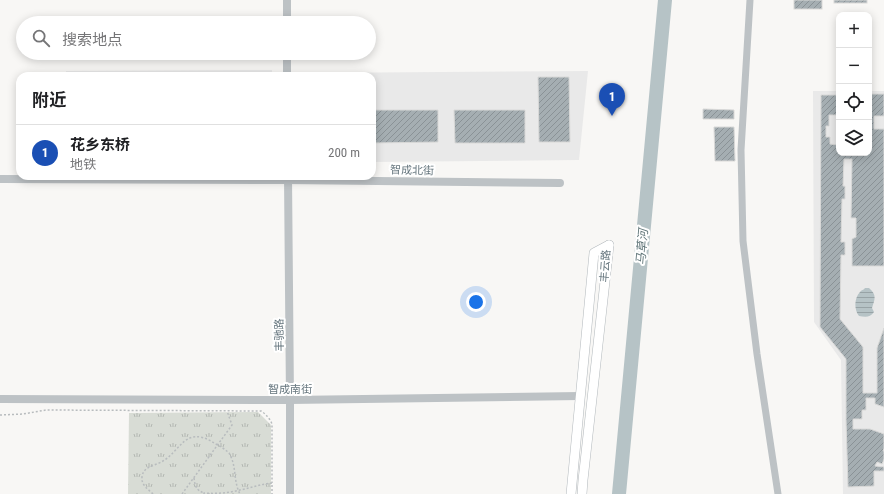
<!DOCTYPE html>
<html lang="zh">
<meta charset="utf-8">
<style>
body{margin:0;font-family:"Roboto Condensed","Noto Sans SC",sans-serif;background:#f2f2f2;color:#202124}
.controls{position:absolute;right:12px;top:12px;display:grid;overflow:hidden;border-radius:8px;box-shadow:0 2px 10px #0003}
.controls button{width:36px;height:36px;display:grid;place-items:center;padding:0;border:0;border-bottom:1px solid #e0e0e0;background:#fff;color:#202124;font:20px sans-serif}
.you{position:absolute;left:476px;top:302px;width:14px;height:14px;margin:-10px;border:3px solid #fff;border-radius:50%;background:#1a73e8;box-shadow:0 0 0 6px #1a73e833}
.badge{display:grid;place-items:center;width:26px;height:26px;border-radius:50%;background:#d34b3a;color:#fff;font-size:13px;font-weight:700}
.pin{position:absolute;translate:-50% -33px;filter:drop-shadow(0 1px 2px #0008)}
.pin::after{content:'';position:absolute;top:21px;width:14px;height:12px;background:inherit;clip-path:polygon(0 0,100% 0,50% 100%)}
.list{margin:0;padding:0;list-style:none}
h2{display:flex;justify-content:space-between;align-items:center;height:52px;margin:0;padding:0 16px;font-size:17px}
h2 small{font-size:13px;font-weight:400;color:#757577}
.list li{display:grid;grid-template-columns:26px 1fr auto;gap:12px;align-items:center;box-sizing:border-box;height:56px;padding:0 16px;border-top:1px solid #e0e0e0}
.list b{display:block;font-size:15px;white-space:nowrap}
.list p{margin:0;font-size:13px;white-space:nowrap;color:#757577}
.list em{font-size:13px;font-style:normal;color:#757577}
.icon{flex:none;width:22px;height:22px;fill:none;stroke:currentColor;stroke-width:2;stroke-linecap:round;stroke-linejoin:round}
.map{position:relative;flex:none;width:884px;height:494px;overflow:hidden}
.search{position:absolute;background:#fff;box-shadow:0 2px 10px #0003;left:16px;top:16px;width:360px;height:44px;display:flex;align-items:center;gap:10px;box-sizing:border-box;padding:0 14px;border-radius:22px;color:#757577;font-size:15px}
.panel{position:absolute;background:#fff;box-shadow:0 2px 10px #0003;left:16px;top:72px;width:360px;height:108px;border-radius:12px}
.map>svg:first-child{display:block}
.built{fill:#e9e9e9}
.grass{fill:url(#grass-tufts)}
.water{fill:url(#water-rules)}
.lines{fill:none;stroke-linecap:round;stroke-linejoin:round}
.river{stroke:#b6c3c6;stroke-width:14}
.building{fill:url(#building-hatch);stroke:#d9d9d8}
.secondary-casing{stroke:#b2b8bc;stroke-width:10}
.path{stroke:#b8bcbe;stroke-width:1.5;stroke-dasharray:2 2;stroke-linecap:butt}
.minor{stroke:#bdc2c5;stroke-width:7}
.tertiary{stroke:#bdc2c5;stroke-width:8}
.secondary{stroke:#fff;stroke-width:9}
.labels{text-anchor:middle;stroke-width:4;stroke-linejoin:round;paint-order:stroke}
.street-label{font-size:11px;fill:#66767e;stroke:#fff}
.water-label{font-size:12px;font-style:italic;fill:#607578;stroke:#fff}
</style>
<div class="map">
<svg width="884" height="494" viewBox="0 0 884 494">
<defs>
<pattern id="grass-tufts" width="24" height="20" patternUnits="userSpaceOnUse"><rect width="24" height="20" fill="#d8dcd5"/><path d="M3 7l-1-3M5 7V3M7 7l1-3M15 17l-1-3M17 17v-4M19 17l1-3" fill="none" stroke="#b3b7b2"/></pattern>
<pattern id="water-rules" width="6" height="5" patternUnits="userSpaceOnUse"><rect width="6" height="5" fill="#b6c3c6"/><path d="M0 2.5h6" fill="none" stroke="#98a3a6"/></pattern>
<pattern id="building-hatch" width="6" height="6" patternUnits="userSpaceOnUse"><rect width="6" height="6" fill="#a5aeb2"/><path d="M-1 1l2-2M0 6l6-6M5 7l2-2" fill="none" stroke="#8a9296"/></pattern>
</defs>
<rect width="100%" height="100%" fill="#f8f7f5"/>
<!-- built -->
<g class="built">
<path d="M272 70V76H66V71Z"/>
<path d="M588 71 579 160 372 162V76H306L305 73Z"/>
<path d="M813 91H839V153H869V91H884V494H843L841 360 814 322Z"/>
</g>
<!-- grass -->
<path class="grass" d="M258 412 271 425V494H128L129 413Z"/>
<!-- water -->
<path class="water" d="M865 288H869C877 295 875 299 872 308L874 312C870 318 865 317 859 316 854 310 854 298 860 292 861 290 864 290 865 288Z"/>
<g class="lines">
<!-- river -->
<path class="river" d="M619 494 665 0"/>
</g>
<!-- building -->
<g class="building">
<rect x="794" y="0" width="28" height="9"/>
<rect x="834" y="0" width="33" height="3"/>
<path d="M538 77H569L570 142H539Z"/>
<path d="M869 94H884V116H874V129H884V266H852V239L856 237V218H851L852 159H844L843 186H845V199H842L841 242H845V255H841L840 319 863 347V393H877V348L884 328V407L875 404V398H866V410H862V419H853V429H870L884 434V448L883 451H884V459L882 464 877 462 875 466 884 467V471H874V486L848 487 846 420V359L820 327 821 95H839V115H829V126H826V137H830V144L839 145V153H869V128H871V119H869Z"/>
<path d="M703 109 734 110V119H703Z"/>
<path d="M372 110H438V142L372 143Z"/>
<path d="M454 110H525V143H455Z"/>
<path d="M714 127H734L735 161H715Z"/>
</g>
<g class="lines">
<!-- secondary casing -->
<g class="secondary-casing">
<g id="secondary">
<path d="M571 494 594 253 609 245"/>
<path d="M582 494 583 480 609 245"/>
</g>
</g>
<!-- path -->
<g class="path">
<path d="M0 415 23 414 46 410 261 411C266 414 270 419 272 424V483"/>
<path d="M194 478C195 486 196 490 204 493"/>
<path d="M153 494C148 489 141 485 142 477 143 466 155 466 163 461 180 451 185 427 211 441 217 445 224 448 229 453 237 466 233 481 240 494"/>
<path d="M182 494 232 425 227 411"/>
<path d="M204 494V493C216 494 228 493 240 490 251 488 261 484 272 483V494"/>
</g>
<!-- minor -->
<path class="minor" d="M750 0 741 150 743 241 757 354 778 494"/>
<!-- tertiary -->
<g class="tertiary">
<path d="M287 0V23"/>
<path d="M287 53V76"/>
<path d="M288 176 290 400V494"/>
<path d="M0 179 288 180 560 183"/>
<path d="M0 399 290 400 580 396"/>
</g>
<!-- secondary -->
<use href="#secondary" class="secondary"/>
</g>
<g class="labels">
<!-- street labels -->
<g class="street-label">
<text transform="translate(412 170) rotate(1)" y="4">智成北街</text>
<text transform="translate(605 266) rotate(-86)" y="4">丰云路</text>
<text transform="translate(279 335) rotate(-91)" y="4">丰驰路</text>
<text x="290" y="393">智成南街</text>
</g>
<!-- water labels -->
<g class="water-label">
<text transform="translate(642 247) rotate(-85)" y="4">马草河</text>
</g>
</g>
</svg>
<div class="controls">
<button>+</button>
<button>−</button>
<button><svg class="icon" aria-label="locate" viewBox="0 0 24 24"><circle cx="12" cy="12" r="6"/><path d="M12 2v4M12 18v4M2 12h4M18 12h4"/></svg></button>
<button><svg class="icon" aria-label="layers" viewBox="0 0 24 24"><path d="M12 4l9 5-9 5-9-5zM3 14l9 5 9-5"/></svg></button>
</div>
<div class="you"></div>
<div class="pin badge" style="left:612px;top:116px;background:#1a4fb4">1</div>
<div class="search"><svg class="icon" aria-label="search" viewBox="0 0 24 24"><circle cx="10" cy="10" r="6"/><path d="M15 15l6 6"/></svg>搜索地点</div>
<section class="panel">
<h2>附近<small></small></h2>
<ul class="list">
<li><span class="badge" style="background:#1a4fb4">1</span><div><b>花乡东桥</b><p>地铁</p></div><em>200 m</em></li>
</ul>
</section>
</div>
